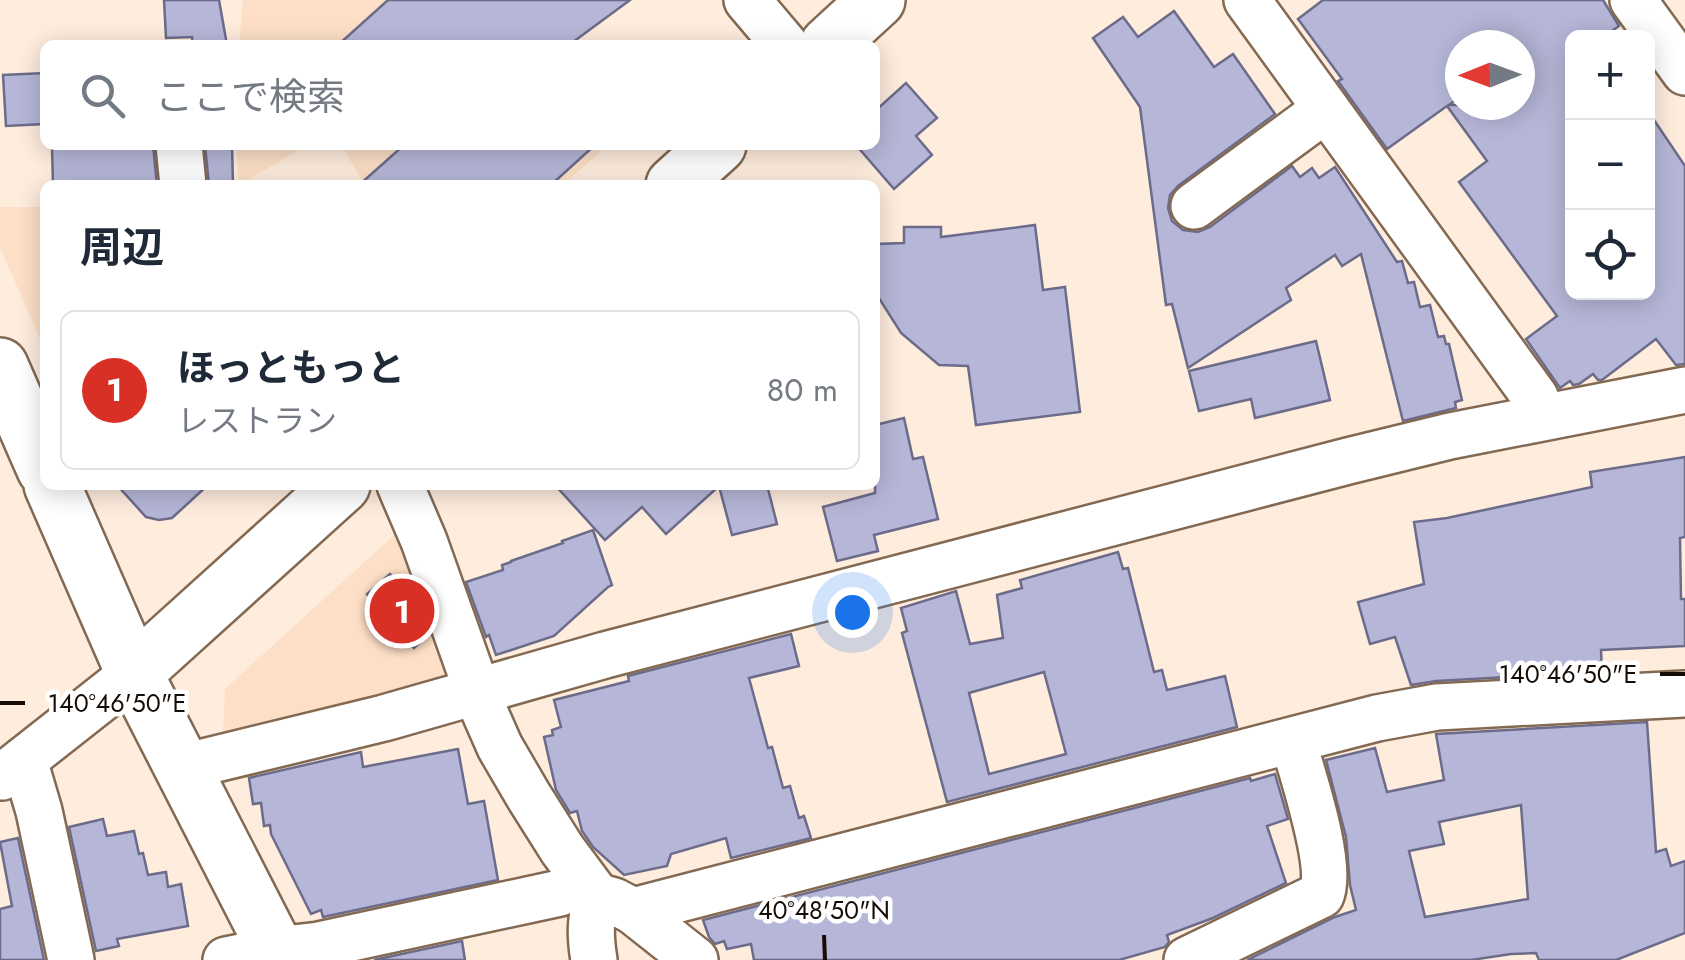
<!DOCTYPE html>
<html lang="ja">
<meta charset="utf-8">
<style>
body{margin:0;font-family:Jost,"Noto Sans JP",sans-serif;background:#f2f2f3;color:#1f2937}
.controls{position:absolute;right:30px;top:30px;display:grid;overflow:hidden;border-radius:15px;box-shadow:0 5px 25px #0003}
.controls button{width:90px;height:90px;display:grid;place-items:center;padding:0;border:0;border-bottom:2px solid #e0e1e3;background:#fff;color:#1f2937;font:50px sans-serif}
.compass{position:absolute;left:1445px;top:30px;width:90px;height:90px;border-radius:50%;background:#fff;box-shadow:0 5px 25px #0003;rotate:269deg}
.you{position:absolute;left:852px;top:612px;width:35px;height:35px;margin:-25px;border:8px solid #fff;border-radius:50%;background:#1a73e8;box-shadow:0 0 0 15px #1a73e833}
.badge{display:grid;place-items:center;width:65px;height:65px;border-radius:50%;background:#d93025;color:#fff;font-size:32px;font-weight:700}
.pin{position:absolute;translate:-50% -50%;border:5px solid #fff;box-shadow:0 2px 10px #0006}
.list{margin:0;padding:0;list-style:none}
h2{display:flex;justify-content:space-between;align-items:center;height:130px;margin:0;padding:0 40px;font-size:42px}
h2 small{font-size:32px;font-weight:400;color:#747a83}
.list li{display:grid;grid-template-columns:65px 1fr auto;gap:30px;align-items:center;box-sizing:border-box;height:160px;margin:0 20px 20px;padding:0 20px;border:2px solid #e0e1e3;border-radius:15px}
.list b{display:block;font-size:38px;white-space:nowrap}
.list p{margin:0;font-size:32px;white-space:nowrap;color:#747a83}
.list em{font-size:32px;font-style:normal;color:#747a83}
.icon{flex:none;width:55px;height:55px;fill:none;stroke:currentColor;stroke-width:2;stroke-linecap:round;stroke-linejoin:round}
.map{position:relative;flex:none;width:1685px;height:960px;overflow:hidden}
.search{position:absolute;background:#fff;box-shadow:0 5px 25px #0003;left:40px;top:40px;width:840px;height:110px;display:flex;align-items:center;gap:25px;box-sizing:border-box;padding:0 35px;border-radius:15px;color:#747a83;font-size:38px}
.panel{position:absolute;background:#fff;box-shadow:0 5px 25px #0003;left:40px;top:180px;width:840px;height:310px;border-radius:15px}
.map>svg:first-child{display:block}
.built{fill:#fcdfc6}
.building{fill:#b6b6d8;stroke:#6c6c8a;stroke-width:2.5;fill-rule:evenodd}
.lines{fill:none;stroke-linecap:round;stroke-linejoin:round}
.minor-casing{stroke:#836952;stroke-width:50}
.tertiary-casing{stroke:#836952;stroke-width:60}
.minor{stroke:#fff;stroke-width:45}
.tertiary{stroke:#fff;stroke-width:55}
.ticks{fill:none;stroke:#160c04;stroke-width:4}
.ticks-label{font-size:25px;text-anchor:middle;fill:#160c04;stroke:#fff;stroke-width:9;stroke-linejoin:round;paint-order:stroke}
</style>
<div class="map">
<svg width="1685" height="960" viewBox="0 0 1685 960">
<rect width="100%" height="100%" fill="#feecdd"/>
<!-- built -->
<g class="built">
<path d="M243 0H542L574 45H239Z"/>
<path d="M236 145H308L239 185Z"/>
<path d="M341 145H608L563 185H365Z"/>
<path d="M0 207H45V351L0 247Z"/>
<path d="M403 527 458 669 414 685 223 734 225 689Z"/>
</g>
<!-- building -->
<g class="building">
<path d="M164 0H219L227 45H193L192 37 166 38Z"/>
<path d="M388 0H630L569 45H338Z"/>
<path d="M1323 0H1603L1619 26 1602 38H1572V292H1648V111L1685 166V364L1676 365 1656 339 1602 380H1598L1593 374 1579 384 1573 385 1570 381 1560 388 1526 339 1557 316 1459 182 1487 161 1447 106 1387 149 1338 81 1342 79 1298 19ZM1460 45H1520V105H1449L1460 97Z"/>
<path d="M1174 11 1214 67 1233 54 1275 114 1178 186 1170 195 1168 208 1172 221 1183 230 1198 232 1210 227 1292 166 1300 177 1312 168 1319 178 1335 167 1397 262 1402 261 1408 283 1414 282 1420 307 1430 305 1438 337 1444 336 1446 344H1449L1462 400 1455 402 1456 408 1403 421 1361 254 1342 266 1335 255 1286 288 1291 300 1188 368 1172 304 1166 305 1140 107 1093 38 1123 17 1138 37Z"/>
<path d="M45 73V124L6 126 3 75Z"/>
<path d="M906 83 937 118 916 136 932 155 894 189 856 145H875V111Z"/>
<path d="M153 145 157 185H53L52 146Z"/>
<path d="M205 145H232L233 185H209Z"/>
<path d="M404 145H595L551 185H359Z"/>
<path d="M1035 225 1043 290 1065 287 1080 412 976 425 968 366 939 365 901 333 875 292V244L904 243V227H941V237Z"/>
<path d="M1316 341 1330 400 1255 418 1251 399 1199 411 1189 371Z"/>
<path d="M904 418 913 459 923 457 938 519 874 535 878 551 837 561 823 507 875 493V425Z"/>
<path d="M1685 457V537L1680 538 1681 599H1685V646L1601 650 1602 672 1436 681 1411 685 1395 637 1370 644 1358 602 1424 584 1414 522 1447 518 1592 487 1590 472Z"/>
<path d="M117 485H208L172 518 159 520 146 517Z"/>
<path d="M555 485H767L777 524 732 535 719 486 666 534 642 507 605 540Z"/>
<path d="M593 530 612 585 608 587 554 636 496 655 489 635 486 637 466 582 503 570 502 565 511 562V561L563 543 562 541Z"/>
<path d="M1118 552 1123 569 1128 568 1154 672 1162 670 1167 690 1225 676 1237 727 947 802 902 633 907 631 901 608 956 591 970 644 1003 638 997 595 1022 588 1020 580ZM1044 672 1066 754 989 774 969 693Z"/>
<path d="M390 574 420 610 429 634 414 648 367 594Z"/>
<path d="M791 634 799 666 749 678 768 748 772 747 783 788 790 786 799 818 804 816 811 838 731 858 726 838 671 854 667 866 624 875 593 847 582 831 577 811 570 813 556 790 544 737 553 735 552 730 561 727 554 700 629 681 628 676Z"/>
<path d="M1647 722 1656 852 1666 849 1671 866 1685 861V933L1616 960H1539L1536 953 1511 954 1471 960H1247L1335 917 1356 910 1350 885 1346 837 1326 760 1375 748 1387 792 1444 780 1436 734ZM1521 805 1528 899 1425 917 1409 851 1444 844 1439 822Z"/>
<path d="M458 749 468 804 484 801 498 880 323 917 321 910 311 914 271 834 270 825 264 826 261 803 253 804 249 778 361 752 363 767Z"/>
<path d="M1275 774 1288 819 1267 826 1286 883 1213 918 1167 935 1169 942 1165 947 1119 960H754L751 944 727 949 724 941 715 944 709 937 703 920 1250 778 1251 781Z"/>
<path d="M103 819 107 836 134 831 139 854 143 853 148 875 166 872 168 887 181 884 188 926 117 939 119 946 96 951 69 827Z"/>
<path d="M18 838 44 960H0V909L12 906 0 842Z"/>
<path d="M462 941 465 960H374Z"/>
</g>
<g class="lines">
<!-- minor casing -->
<g class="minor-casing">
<g id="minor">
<path d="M747 0 785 45"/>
<path d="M1247 0 1535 397 1544 417"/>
<path d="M1633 0 1685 72"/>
<path d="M179 145 183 185"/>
<path d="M1194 206 1326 109"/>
<path d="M400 485 424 541 485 713 500 747 528 795 562 849 597 896 614 901 633 911 695 960"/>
<path d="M24 760 39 811 71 960"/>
<path d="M183 767 384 718 605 655 1348 461 1450 436 1685 390"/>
<path d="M2 777 134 673"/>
<path d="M633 911 1377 718 1437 707 1685 694"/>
<path d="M226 960 276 950 319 945 560 893 585 882"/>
<path d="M594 960C590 936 590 919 597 896"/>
<path d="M1187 960 1321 895C1334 867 1302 773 1293 741"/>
</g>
</g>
<!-- tertiary casing -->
<g class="tertiary-casing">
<g id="tertiary">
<path d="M828 45 877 0"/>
<path d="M674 185 718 145"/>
<path d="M0 366 45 469"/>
<path d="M52 485 134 673 281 960"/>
<path d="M134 673 342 485"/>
</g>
</g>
<!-- minor -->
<use href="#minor" class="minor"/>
<!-- tertiary -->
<use href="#tertiary" class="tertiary"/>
</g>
<!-- ticks -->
<path class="ticks" d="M1660 674H1685M0 703H25M824 935 825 960"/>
<g class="ticks-label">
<text x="1568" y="683">140°46'50"E</text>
<text x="117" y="712">140°46'50"E</text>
<text x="824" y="919">40°48'50"N</text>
</g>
</svg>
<div class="controls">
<button>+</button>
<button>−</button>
<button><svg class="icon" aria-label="locate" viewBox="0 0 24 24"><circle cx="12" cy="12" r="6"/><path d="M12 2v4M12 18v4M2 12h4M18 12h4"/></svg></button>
</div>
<svg class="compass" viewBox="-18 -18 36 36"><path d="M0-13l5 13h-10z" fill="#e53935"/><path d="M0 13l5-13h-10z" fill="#747a83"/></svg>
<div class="you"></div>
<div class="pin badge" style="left:402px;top:611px">1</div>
<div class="search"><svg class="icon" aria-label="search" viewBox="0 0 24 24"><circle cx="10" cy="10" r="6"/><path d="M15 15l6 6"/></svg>ここで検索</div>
<section class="panel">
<h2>周辺<small></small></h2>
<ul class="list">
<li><span class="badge">1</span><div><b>ほっともっと</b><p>レストラン</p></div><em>80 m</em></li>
</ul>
</section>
</div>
